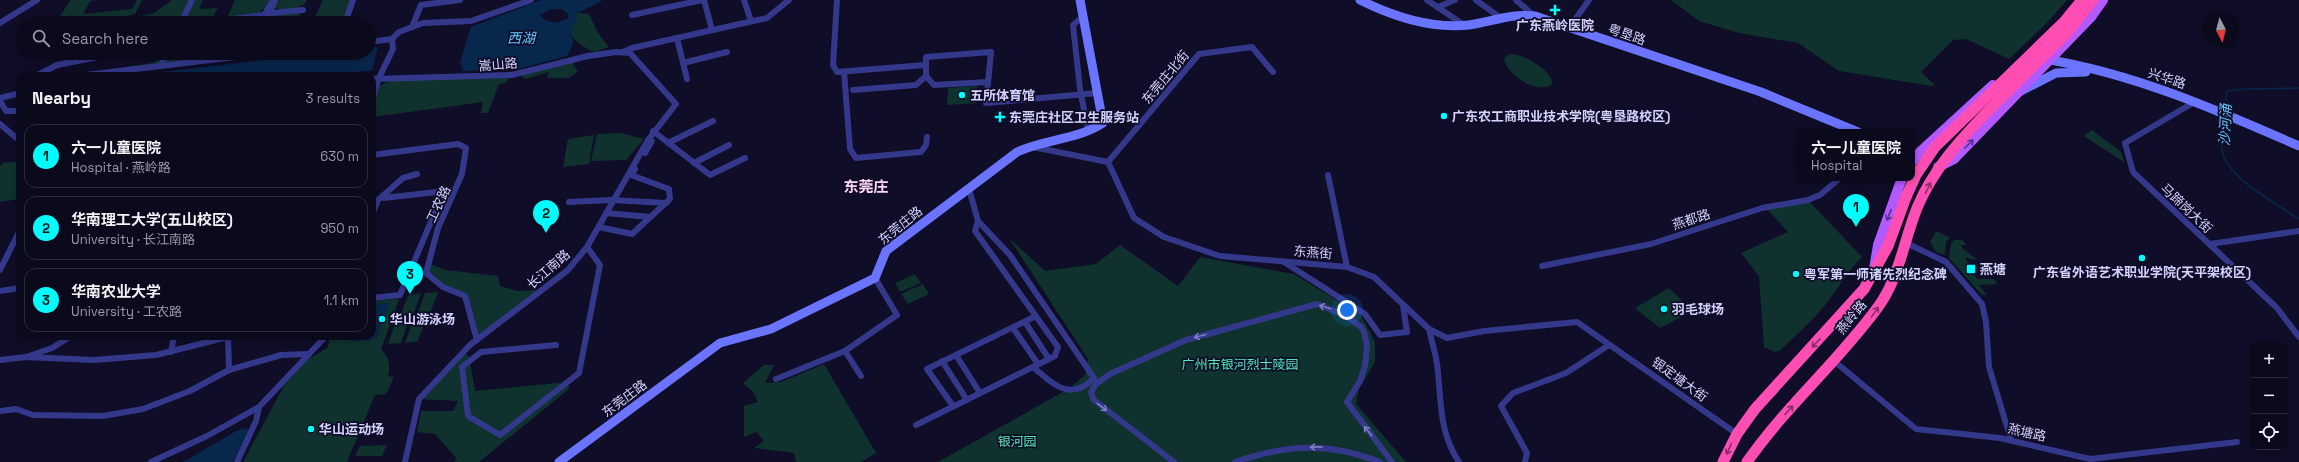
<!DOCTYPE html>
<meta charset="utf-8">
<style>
body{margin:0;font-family:"Space Grotesk","Noto Sans SC",sans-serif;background:#141326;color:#f1f3f6}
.controls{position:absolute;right:12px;bottom:12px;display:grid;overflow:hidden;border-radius:8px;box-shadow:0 2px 10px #0003}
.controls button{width:36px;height:36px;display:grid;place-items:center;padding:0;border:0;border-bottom:1px solid #2b2b3b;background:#0b0a1d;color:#f1f3f6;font:20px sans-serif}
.compass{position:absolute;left:2203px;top:12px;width:36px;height:36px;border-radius:50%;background:#0b0a1d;box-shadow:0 2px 10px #0003;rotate:173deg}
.you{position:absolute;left:1347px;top:310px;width:14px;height:14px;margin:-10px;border:3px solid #fff;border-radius:50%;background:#1a73e8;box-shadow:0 0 0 6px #1a73e833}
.badge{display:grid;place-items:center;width:26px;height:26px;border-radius:50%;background:#00fdfe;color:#111;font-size:13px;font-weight:700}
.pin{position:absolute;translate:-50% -33px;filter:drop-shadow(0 1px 2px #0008)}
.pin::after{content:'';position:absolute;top:21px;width:14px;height:12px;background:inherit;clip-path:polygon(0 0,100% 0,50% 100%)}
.popup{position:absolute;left:1797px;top:129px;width:118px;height:52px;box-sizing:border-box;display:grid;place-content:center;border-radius:8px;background:#0b0a1d;filter:drop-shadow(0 1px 3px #0005);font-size:13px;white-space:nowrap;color:#9a9aa4}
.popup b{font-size:15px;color:#f1f3f6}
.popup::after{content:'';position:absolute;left:50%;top:100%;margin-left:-8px;border:8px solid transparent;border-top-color:#0b0a1d}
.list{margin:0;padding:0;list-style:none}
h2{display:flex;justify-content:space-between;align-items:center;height:52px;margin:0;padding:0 16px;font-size:17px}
h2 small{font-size:13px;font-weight:400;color:#9a9aa4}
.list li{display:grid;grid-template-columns:26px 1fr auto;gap:12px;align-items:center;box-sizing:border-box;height:64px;margin:0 8px 8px;padding:0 8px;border:1px solid #2b2b3b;border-radius:12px}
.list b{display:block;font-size:15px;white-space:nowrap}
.list p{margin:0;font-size:13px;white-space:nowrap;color:#9a9aa4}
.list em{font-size:13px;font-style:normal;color:#9a9aa4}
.icon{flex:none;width:22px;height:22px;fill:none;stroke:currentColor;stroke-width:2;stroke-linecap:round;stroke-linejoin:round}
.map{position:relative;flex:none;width:2299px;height:462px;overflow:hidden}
.search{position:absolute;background:#0b0a1d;box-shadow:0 2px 10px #0003;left:16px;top:16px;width:360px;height:44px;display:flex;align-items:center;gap:10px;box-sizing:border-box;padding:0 14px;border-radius:22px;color:#9a9aa4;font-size:15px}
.panel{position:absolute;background:#0b0a1d;box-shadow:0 2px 10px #0003;left:16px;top:72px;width:360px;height:268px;border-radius:12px}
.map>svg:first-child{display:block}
.green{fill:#0f322e}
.water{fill:#07274c;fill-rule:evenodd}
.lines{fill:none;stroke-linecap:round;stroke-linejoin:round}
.stream{stroke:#07274c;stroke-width:1.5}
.street{stroke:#34388b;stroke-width:6}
.secondary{stroke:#6a74ff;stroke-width:9}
.primary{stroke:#b25aff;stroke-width:10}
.highway{stroke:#ff4eb3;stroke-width:11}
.highway-bridge{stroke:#ff4eb3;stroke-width:11}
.oneway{stroke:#583088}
.oneway2{stroke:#872e6d}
.oneway3{stroke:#7c7ebf}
.poi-dot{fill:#00fdfe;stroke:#0f0d27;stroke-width:1.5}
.labels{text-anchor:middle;stroke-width:3.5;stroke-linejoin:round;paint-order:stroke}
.poi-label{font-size:13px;font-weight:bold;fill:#d4d3ff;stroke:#0f0d27;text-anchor:start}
.street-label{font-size:13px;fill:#d4d3ff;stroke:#0f0d27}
.park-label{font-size:13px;fill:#54ebb7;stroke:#0f0d27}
.water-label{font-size:14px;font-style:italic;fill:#61c5ff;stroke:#0f0d27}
.quarter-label{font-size:15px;font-weight:bold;fill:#ffd5f4;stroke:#0f0d27}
</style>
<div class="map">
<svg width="2299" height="462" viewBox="0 0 2299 462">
<rect width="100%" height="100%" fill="#0f0d27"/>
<!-- green -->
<g class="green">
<path d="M71 0H97L90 1 83 14 132 9 137 0H142L135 14 124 17 92 21 91 23H55Z"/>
<path d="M172 0H206H203L199 9 218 8 210 23H113L154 13Z"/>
<path d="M235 0H269C261 19 246 16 227 18Z"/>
<path d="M278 0H307C303 10 284 11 275 8Z"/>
<path d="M323 0H353L345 23H329L330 19 313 21Z"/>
<path d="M1671 0H2067L2047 23 2009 59 1966 39 1953 40 1921 72 1935 85 1931 86 1839 71 1798 43 1739 33 1699 21Z"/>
<path d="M301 13 297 23H247L248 21 225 23 226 21 274 14Z"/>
<path d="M578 13 589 14 598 33 609 47 595 52C585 48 575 43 570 32Z"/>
<path d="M159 53H235L233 57 124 69 125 67 152 63 159 60Z"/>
<path d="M1513 54C1524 55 1553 71 1552 84 1537 96 1506 74 1504 58L1507 55Z"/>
<path d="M576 59 573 64 578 72 568 78H547L549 72 526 79 522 77 524 73Z"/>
<path d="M512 75 505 83 499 84 488 113H481L483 102 372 117 373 84H377V87L393 79Z"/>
<path d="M977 86V103L947 105 948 88Z"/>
<path d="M2092 130 2121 152 2124 162 2084 136Z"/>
<path d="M620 133 644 139 626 160 591 161 597 134Z"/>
<path d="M594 135 589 164 563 167 568 139Z"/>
<path d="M20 161V199L0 202V167L3 163Z"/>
<path d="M1808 200 1862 257C1850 269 1842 282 1832 296 1818 316 1798 333 1781 350L1775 352 1764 347 1759 276 1741 253 1788 232 1767 209Z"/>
<path d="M1936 231 1951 238 1946 241 1945 255 1936 252 1930 242Z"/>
<path d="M1009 238 1045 271 1096 264 1120 245 1178 286 1200 257 1294 274 1361 315 1375 342V362L1359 389 1356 404 1406 462H938L1070 388 1085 375 1088 359Z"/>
<path d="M1954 240H1962L1967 245H1961L1963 249 1978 260 1965 258 1977 279H1994L1997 284 1979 285 1987 295H1982L1949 258 1951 244Z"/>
<path d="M428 263 446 270 498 276 500 286 517 291 541 290 477 340 465 297 443 287 426 273Z"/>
<path d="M915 274 921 283 900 292 895 283Z"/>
<path d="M923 284 929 294 908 304 901 294Z"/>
<path d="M1669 288 1693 311 1660 328 1635 308Z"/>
<path d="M438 292 431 311 418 313 425 293Z"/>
<path d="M421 293 414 313 401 314 408 295Z"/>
<path d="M399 299 381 349C389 358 391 364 388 376L394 377 386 394 375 395 347 462H243L285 384 305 361 327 348 331 336H372V301Z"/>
<path d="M425 322 418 341 405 343 412 323Z"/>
<path d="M408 323 401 343 388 344 395 324Z"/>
<path d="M463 353 469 356 475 391 568 382 569 389 479 462H454L457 459 435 434 417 432 421 411H453L458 401 419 399Z"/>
<path d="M824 364 876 453 861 462H796L794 453 754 448 764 441 756 432 744 437V406L758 402 753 392 743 383 764 365H774L765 383 781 382Z"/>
<path d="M387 445 382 456H355L360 446Z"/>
</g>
<!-- water -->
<g class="water">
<path d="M541 0H603L578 13 571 32C575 43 573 45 567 56L518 69 463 71 460 62 471 27ZM552 9H562L568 14V18C559 24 547 24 540 15Z"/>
<path d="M378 47 372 70 323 76H129L324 53H369V48Z"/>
<path d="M389 303 376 339 350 342 352 336H372V305Z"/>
<path d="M247 428 248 432 233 462H183L238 430Z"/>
</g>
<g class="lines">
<!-- stream -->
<g class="stream">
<path d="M2225 111 2227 91 2245 89 2299 88"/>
<path d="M2225 117C2223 129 2220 142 2223 154 2230 179 2278 205 2299 219"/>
</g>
<!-- street -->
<g class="street">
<path d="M273 0 263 17 273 13 271 11 275 0"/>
<path d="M704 0 712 30"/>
<path d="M744 0 751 21"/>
<path d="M837 0 833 65 837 72 925 65"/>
<path d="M1427 0 1464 25"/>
<path d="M1476 0 1498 16"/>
<path d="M1516 0 1534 16"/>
<path d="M1438 7 1455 0"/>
<path d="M273 13 303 10"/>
<path d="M632 15 702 0"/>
<path d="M1080 19 1073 25 1080 89 1087 125"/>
<path d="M225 20 263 15"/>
<path d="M0 23 37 0"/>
<path d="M181 23 192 0"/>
<path d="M345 23 353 0"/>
<path d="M412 27 421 5 460 0"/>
<path d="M1569 28 1589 0"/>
<path d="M677 38 687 79"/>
<path d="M369 42 392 39 399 32 423 23 471 21 531 0"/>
<path d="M623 52 632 48 767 18 789 0"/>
<path d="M683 63 727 52"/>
<path d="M161 65 167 53"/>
<path d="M844 72 850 149 856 158 921 152 926 145 927 137"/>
<path d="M36 76 57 65 118 53"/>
<path d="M77 76 268 53"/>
<path d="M372 79 512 75 588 56 616 52 630 53 676 104 648 140 587 247 568 270 470 345 419 399 405 462"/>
<path d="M988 82 934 85 926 76V57L991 52 986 103 1097 93"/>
<path d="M853 90 916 85 925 77"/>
<path d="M0 98 20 93"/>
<path d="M0 101 6 111H20"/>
<path d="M372 102 379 78 393 49 392 39"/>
<path d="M2191 104 2125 143 2133 172 2277 308 2299 337"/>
<path d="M0 124 20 141"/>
<path d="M653 131 710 175 745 158"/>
<path d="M668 143 713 121"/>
<path d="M1033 147 1108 162 1134 218 1164 237 1220 256 1347 267 1374 277 1429 329 1447 338 1484 331 1577 322 1737 434"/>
<path d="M645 153 652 141 648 140"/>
<path d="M372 155 458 144 466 148 462 174 438 228 426 273 443 287 465 296 477 340"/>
<path d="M1108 162 1199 54 1252 47 1273 72"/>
<path d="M694 163 729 145"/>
<path d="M1328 175 1347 267"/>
<path d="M569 202 612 200 666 203"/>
<path d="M606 213 650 217"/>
<path d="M372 215 378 200 403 178 417 174"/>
<path d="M978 221 1010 255 1094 378C1071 402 1054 385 1033 367"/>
<path d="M599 227 632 234 670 199 669 189 631 175 635 169"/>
<path d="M1904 242 1946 262 1982 304 1986 322 1989 367 2011 440"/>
<path d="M2210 244 2299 231"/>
<path d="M1284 262 1365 314 1380 335 1407 332 1403 305"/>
<path d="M1542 266 1651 244 1762 208 1808 200 1820 195 1840 178"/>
<path d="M0 270 20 230"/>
<path d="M0 291 20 288"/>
<path d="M372 298 400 295 441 198 437 192 383 198"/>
<path d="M1025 322 1049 359"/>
<path d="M1013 328 1038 364"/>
<path d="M1429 329C1432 343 1437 357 1438 372 1441 404 1440 434 1459 462"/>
<path d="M228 336 229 370"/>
<path d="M556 345 481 352 462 367 468 416 500 435 579 373 600 265 587 247"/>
<path d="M845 351 861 376"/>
<path d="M171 352 174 336"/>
<path d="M956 355 980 393"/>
<path d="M29 356 52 348 71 336"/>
<path d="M0 360 26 357 94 360 156 355 228 337"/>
<path d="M942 361 967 400"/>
<path d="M1834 361 1916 429 2000 438 2090 459 2237 442"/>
<path d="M776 379 845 351 897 315 875 278"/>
<path d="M953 406 927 369 1036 316"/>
<path d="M0 411 16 409 33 415 103 416 143 409 190 391 229 370 281 355 309 354"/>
<path d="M916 425 1055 356 1058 347 975 231 978 221 969 189"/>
<path d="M151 462 207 436 259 407 326 336"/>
<path d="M237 462 256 421 259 407"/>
<path d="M1174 462 1094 400 1091 392 1096 384 1110 374 1186 340 1317 304 1346 316 1361 327 1364 332 1367 345 1365 366 1360 381 1347 402 1392 462"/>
<path d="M1235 462C1288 444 1328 442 1380 462"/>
<path d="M1525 462 1527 453 1501 406 1513 393 1566 373 1609 345"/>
</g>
<!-- secondary -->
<g class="secondary">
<path d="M1360 0C1392 16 1432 29 1469 25 1492 22 1511 13 1535 16L1761 92 1858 132"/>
<path d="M2044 59C2133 73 2217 110 2299 146"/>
<path d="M2021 91 2056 73 2086 72"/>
<path d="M559 462 720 343 771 329 875 278 886 251 1017 152C1045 139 1077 140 1103 123L1080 0"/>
</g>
<!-- primary -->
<g class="primary">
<path d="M1912 162 1920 152 1993 85"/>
<path d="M1938 167 1954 159 2091 17 2103 0"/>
<path d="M1874 269 1878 245 1902 178"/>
</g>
<!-- highway -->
<g class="highway">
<path d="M2069 31 2093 0"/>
<path d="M1723 462 1737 434 1755 409 1864 289 1888 246 1906 197"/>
<path d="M1747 462C1786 406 1838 362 1878 307 1899 279 1904 240 1917 208 1933 169 1961 139 1990 109"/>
</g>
<!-- highway-bridge -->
<g class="highway-bridge">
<path d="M1990 109 2069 31"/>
<path d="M1906 197 1916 175 1935 147 2064 22 2082 0"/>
</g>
</g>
<!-- one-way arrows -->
<defs><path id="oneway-shaft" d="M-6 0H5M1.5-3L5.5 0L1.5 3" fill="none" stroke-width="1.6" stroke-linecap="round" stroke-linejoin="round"/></defs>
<g class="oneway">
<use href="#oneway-shaft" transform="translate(1969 144) rotate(-45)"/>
<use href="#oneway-shaft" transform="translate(1889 215) rotate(111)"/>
</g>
<g class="oneway2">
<use href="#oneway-shaft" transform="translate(1928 188) rotate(-64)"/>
<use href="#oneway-shaft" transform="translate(1875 312) rotate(-54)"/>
<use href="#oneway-shaft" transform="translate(1816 343) rotate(134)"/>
<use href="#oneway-shaft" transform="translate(1789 410) rotate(-48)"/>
<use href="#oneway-shaft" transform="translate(1729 449) rotate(114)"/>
</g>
<g class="oneway3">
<use href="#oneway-shaft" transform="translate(1325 307) rotate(-163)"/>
<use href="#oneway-shaft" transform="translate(1200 336) rotate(165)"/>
<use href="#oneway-shaft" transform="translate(1102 407) rotate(38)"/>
<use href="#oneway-shaft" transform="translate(1368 431) rotate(-128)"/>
<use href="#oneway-shaft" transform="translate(1316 447) rotate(179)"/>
</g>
<!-- markers -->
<g class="poi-dot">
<path d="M1553 4h4v4h4v4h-4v4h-4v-4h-4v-4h4z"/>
<circle cx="962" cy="95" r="4"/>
<circle cx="1444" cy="116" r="4"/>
<path d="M998 111h4v4h4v4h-4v4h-4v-4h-4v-4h4z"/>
<circle cx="2142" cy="258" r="4"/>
<rect x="1966" y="264" width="10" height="10" rx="2"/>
<circle cx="1796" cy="274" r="4"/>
<circle cx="1664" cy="309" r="4"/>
<circle cx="382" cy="319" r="4"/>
<circle cx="311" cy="429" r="4"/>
</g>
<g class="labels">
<!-- poi labels -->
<g class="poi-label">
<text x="1555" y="30" text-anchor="middle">广东燕岭医院</text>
<text x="970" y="100">五所体育馆</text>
<text x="1452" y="121">广东农工商职业技术学院(粤垦路校区)</text>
<text x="1009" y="122">东莞庄社区卫生服务站</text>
<text x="1980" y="274">燕塘</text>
<text x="2142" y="277" text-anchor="middle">广东省外语艺术职业学院(天平架校区)</text>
<text x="1804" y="279">粤军第一师诸先烈纪念碑</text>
<text x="1672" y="314">羽毛球场</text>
<text x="390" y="324">华山游泳场</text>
<text x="319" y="434">华山运动场</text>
</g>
<!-- street labels -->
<g class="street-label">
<text transform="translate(1627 34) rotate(19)" y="5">粤垦路</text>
<text transform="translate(498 64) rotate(-5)" y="5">嵩山路</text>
<text transform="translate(1165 77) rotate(-50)" y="5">东莞庄北街</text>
<text transform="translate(2167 78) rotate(18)" y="5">兴华路</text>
<text transform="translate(438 204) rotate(-65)" y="5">工农路</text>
<text transform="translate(2187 208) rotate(43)" y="5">马蹄岗大街</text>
<text transform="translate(1691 219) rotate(-18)" y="5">燕都路</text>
<text transform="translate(900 225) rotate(-39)" y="5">东莞庄路</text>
<text transform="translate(1313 252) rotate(5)" y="5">东燕街</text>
<text transform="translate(548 269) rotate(-41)" y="5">长江南路</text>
<text transform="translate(1851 317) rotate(-51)" y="5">燕岭路</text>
<text transform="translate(1680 379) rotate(36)" y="5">银定塘大街</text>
<text transform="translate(624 398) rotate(-37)" y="5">东莞庄路</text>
<text transform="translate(2027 432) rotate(13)" y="5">燕塘路</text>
</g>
<!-- park labels -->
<g class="park-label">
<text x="1240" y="369">广州市银河烈士陵园</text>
<text x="1017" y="446">银河园</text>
</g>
<!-- water labels -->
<g class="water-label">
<text x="521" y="43">西湖</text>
<text transform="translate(2225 125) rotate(-87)" y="5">沙河涌</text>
</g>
<!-- quarter labels -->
<g class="quarter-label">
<text x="866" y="192">东莞庄</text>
</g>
</g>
</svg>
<div class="controls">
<button>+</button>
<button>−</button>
<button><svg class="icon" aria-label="locate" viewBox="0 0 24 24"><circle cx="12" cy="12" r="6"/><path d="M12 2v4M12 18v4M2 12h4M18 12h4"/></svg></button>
</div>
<svg class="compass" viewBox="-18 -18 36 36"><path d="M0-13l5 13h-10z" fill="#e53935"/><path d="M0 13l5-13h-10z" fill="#9a9aa4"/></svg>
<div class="you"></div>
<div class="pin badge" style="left:1856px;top:227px">1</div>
<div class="popup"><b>六一儿童医院</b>Hospital</div>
<div class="pin badge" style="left:546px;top:233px">2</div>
<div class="pin badge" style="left:410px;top:294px">3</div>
<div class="search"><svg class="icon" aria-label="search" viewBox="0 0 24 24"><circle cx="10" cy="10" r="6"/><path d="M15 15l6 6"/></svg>Search here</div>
<section class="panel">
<h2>Nearby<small>3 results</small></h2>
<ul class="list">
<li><span class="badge">1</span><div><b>六一儿童医院</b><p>Hospital · 燕岭路</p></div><em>630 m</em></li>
<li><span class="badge">2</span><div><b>华南理工大学(五山校区)</b><p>University · 长江南路</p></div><em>950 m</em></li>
<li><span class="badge">3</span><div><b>华南农业大学</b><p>University · 工农路</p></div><em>1.1 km</em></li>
</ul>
</section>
</div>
